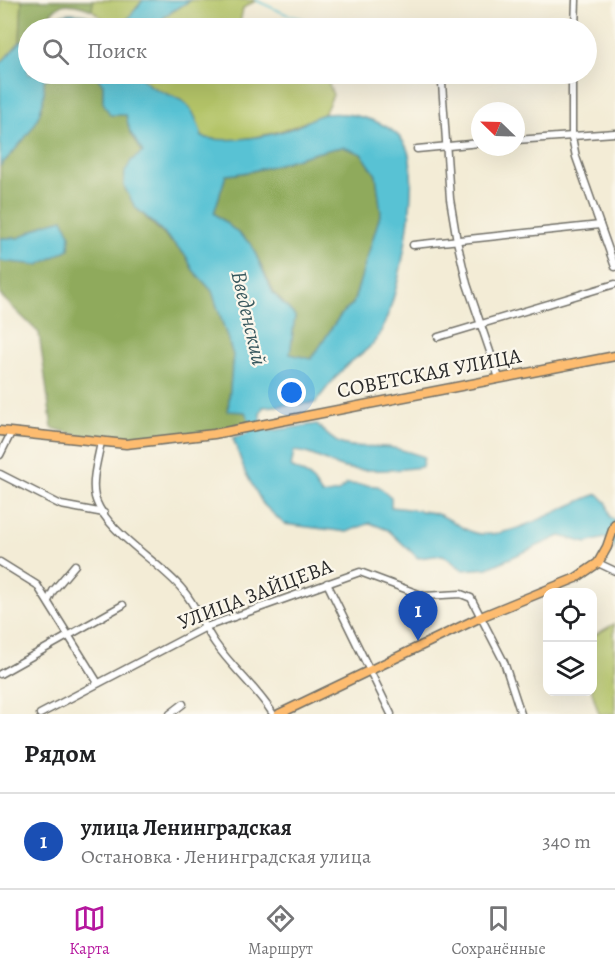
<!DOCTYPE html>
<html lang="ru">
<meta charset="utf-8">
<style>
body{margin:0;font-family:Alegreya,serif;background:#f2f2f2;color:#202124}
.controls{position:absolute;right:18px;bottom:18px;display:grid;overflow:hidden;border-radius:12px;box-shadow:0 6px 24px #0002}
.controls button{width:54px;height:54px;display:grid;place-items:center;padding:0;border:0;border-bottom:2px solid #e0e0e0;background:#fff;color:#202124;font:30px sans-serif}
.compass{position:absolute;left:471px;top:102px;width:54px;height:54px;border-radius:50%;background:#fff;box-shadow:0 6px 24px #0002;rotate:293deg}
.you{position:absolute;left:292px;top:393px;width:21px;height:21px;margin:-15px;border:4px solid #fff;border-radius:50%;background:#1a73e8;box-shadow:0 0 0 9px #1a73e833}
.badge{display:grid;place-items:center;width:39px;height:39px;border-radius:50%;background:#b5179e;color:#fff;font-size:20px;font-weight:700}
.pin{position:absolute;translate:-50% -50px;filter:drop-shadow(0 2px 3px #0008)}
.pin::after{content:'';position:absolute;top:32px;width:21px;height:18px;background:inherit;clip-path:polygon(0 0,100% 0,50% 100%)}
.list{margin:0;padding:0;list-style:none}
h2{display:flex;justify-content:space-between;align-items:center;height:78px;margin:0;padding:0 24px;font-size:26px}
h2 small{font-size:20px;font-weight:400;color:#757577}
.list li{display:grid;grid-template-columns:39px 1fr auto;gap:18px;align-items:center;box-sizing:border-box;height:96px;padding:0 24px;border-top:2px solid #e0e0e0}
.list b{display:block;font-size:22px;white-space:nowrap}
.list p{margin:0;font-size:20px;white-space:nowrap;color:#757577}
.list em{font-size:20px;font-style:normal;color:#757577}
.icon{flex:none;width:33px;height:33px;fill:none;stroke:currentColor;stroke-width:2;stroke-linecap:round;stroke-linejoin:round}
.map{position:relative;flex:none;width:615px;height:714px;overflow:hidden}
.search{position:absolute;background:#fff;box-shadow:0 6px 24px #0002;left:18px;right:18px;top:18px;height:66px;display:flex;align-items:center;gap:15px;box-sizing:border-box;padding:0 21px;border-radius:33px;color:#757577;font-size:22px}
.sheet{height:174px;background:#fff}
nav{display:flex;justify-content:space-around;align-items:center;box-sizing:border-box;height:84px;border-top:2px solid #e0e0e0;background:#fff;font-size:16px;color:#757577}
nav a{display:grid;justify-items:center;gap:3px}
nav .on{color:#b5179e}
.map>svg:first-child{display:block}
.green{fill:#b4c467;stroke:#707849;stroke-width:1.5}
.forest{fill:#8faa5c;stroke:#5d6a44;stroke-width:1.5}
.water{fill:#58c2d4;stroke:#427680;stroke-width:1.5;fill-rule:evenodd}
.lines{fill:none;stroke-linecap:round;stroke-linejoin:round}
.stream{stroke:#58c2d4;stroke-width:1.5}
.minor-casing{stroke:#716f67;stroke-width:9}
.major-casing{stroke:#716f67;stroke-width:11}
.minor{stroke:#fff;stroke-width:6}
.major{stroke:#fdbc70;stroke-width:8}
.labels{text-anchor:middle;stroke-width:4.5;stroke-linejoin:round;paint-order:stroke}
.street-label{font-size:21px;fill:#2b2b2b;stroke:#fbf7ec}
.water-label{font-size:22px;font-style:italic;fill:#38585e;stroke:#fbf7ec}
</style>
<div class="map">
<svg width="615" height="714" viewBox="0 0 615 714">
<rect width="100%" height="100%" fill="#fbf7ec"/>
<filter id="ink" filterUnits="userSpaceOnUse"><feTurbulence type="fractalNoise" baseFrequency=".0167" numOctaves="2"/><feDisplacementMap in="SourceGraphic" scale="12" xChannelSelector="R" yChannelSelector="G"/><feConvolveMatrix kernelMatrix="1 2 1 2 8 2 1 2 1" color-interpolation-filters="sRGB"/></filter>
<filter id="wash" filterUnits="userSpaceOnUse"><feTurbulence type="fractalNoise" baseFrequency=".008" numOctaves="4" result="noise"/><feDisplacementMap in="SourceGraphic" scale="24" xChannelSelector="R" yChannelSelector="G"/><feGaussianBlur stdDeviation="1.35" result="paint"/><feColorMatrix in="noise" values="0 0 0 0 0 0 0 0 0 0 0 0 0 0 0 0 0 1.4 0 .05"/><feComposite in="paint" operator="in"/></filter>
<g filter="url(#wash)">
<rect width="100%" height="100%" fill="#f3ecd6"/>
<!-- green -->
<g class="green">
<path d="M0 0H22L20 42 0 64Z"/>
<path d="M93 0H143L124 25 107 22 92 10Z"/>
<path d="M191 0H257L243 8 240 23 242 28H155L167 15Z"/>
<path d="M139 74H325L333 95 324 114C292 129 237 148 202 137 199 126 194 109 184 102 170 93 148 90 139 74Z"/>
<path d="M614 624 615 714H599L592 692 593 636Z"/>
</g>
<!-- forest -->
<g class="forest">
<path d="M22 0H93L92 10C63 0 56 1 42 28H28V39L20 42Z"/>
<path d="M55 74H94L103 84V102L126 115 130 132 143 153 131 161 124 186 135 207 186 256 193 270 212 291 233 355 228 410 245 412 251 424 240 429 101 442 52 428 39 333 0 295V261L39 265 45 224 19 238H0V166C25 139 47 119 44 80Z"/>
<path d="M343 147 362 154 376 175 381 212 353 304C337 314 324 343 311 359L290 354 295 316 274 293 251 244 214 213 226 175C267 172 303 153 343 147Z"/>
</g>
<!-- water -->
<g class="water">
<path d="M143 0H191L166 15 155 28H42C70 0 86 19 123 25Z"/>
<path d="M28 39V74H55L44 80C47 119 25 139 0 166V64L20 42Z"/>
<path d="M94 74H139C148 90 170 93 184 102 194 109 199 126 202 137 227 144 272 136 296 127 306 123 316 115 325 114 352 111 398 122 408 151 420 186 398 312 375 341 367 352 354 358 344 368 334 379 324 391 315 403L263 407 260 414 263 429 270 431 317 424C344 455 352 444 386 447 399 448 412 453 424 457L422 467C401 470 357 473 338 466 320 459 313 453 294 451L291 467 310 477 322 495 338 492 347 484 378 486 391 497V507C406 509 423 510 437 514 450 518 461 529 475 533 508 542 566 504 598 494L607 503 610 517 615 520V549L605 538 586 543 560 536 488 568 463 570 443 555 418 558 388 530 370 523 347 532 284 524 263 504 245 472 233 438 248 433 251 424 245 412 228 411 233 355 212 291 193 270 186 256 157 226 135 207 124 186 125 172 131 161 143 152 130 132 126 115H110L103 102V84ZM343 147 362 154 376 175 381 212 353 304C337 314 324 343 311 359L290 354 295 316 273 293 251 244 214 213 226 175C267 172 302 153 343 147Z"/>
<path d="M63 219 70 234 69 249 39 265 0 261V238H19L45 224Z"/>
</g>
<g class="lines">
<!-- stream -->
<path class="stream" d="M255 0 286 14 337 28"/>
</g>
</g>
<g filter="url(#ink)">
<g class="lines">
<!-- minor casing -->
<g class="minor-casing">
<g id="minor">
<path d="M575 28 576 0"/>
<path d="M572 74V137L576 157 615 267"/>
<path d="M442 83 450 199 457 241 467 284 499 378"/>
<path d="M516 140 615 133"/>
<path d="M417 149 480 143"/>
<path d="M413 245 600 225"/>
<path d="M438 337 615 284"/>
<path d="M101 442C98 459 91 480 95 497 104 531 160 562 182 589 196 605 203 626 215 643 233 669 256 687 273 714"/>
<path d="M0 455 11 433"/>
<path d="M0 474 61 505 104 513"/>
<path d="M0 562 37 585 98 683"/>
<path d="M598 563 615 571"/>
<path d="M327 583 391 714"/>
<path d="M48 601 53 591 75 565"/>
<path d="M0 674 123 605"/>
<path d="M40 714 206 627 360 572 424 596 461 594 471 598 504 662 521 714"/>
<path d="M170 714 183 704"/>
</g>
</g>
<!-- major casing -->
<g class="major-casing">
<g id="major">
<path d="M0 431 126 444 214 434 615 356"/>
<path d="M279 714 483 616 576 578 598 563 607 547 615 524"/>
</g>
</g>
<!-- minor -->
<use href="#minor" class="minor"/>
<!-- major -->
<use href="#major" class="major"/>
</g>
</g>
<g class="labels">
<!-- street labels -->
<g class="street-label">
<text transform="translate(429 373) rotate(-11)" y="7">СОВЕТСКАЯ УЛИЦА</text>
<text transform="translate(255 594) rotate(-21)" y="7">УЛИЦА ЗАЙЦЕВА</text>
</g>
<!-- water labels -->
<g class="water-label">
<text transform="translate(250 318) rotate(77)" y="8">Введенский</text>
</g>
</g>
</svg>
<div class="controls">
<button><svg class="icon" aria-label="locate" viewBox="0 0 24 24"><circle cx="12" cy="12" r="6"/><path d="M12 2v4M12 18v4M2 12h4M18 12h4"/></svg></button>
<button><svg class="icon" aria-label="layers" viewBox="0 0 24 24"><path d="M12 4l9 5-9 5-9-5zM3 14l9 5 9-5"/></svg></button>
</div>
<svg class="compass" viewBox="-18 -18 36 36"><path d="M0-13l5 13h-10z" fill="#e53935"/><path d="M0 13l5-13h-10z" fill="#757577"/></svg>
<div class="you"></div>
<div class="pin badge" style="left:418px;top:641px;background:#1a4fb4">1</div>
<div class="search"><svg class="icon" aria-label="search" viewBox="0 0 24 24"><circle cx="10" cy="10" r="6"/><path d="M15 15l6 6"/></svg>Поиск</div>
</div>
<section class="sheet">
<h2>Рядом<small></small></h2>
<ul class="list">
<li><span class="badge" style="background:#1a4fb4">1</span><div><b>улица Ленинградская</b><p>Остановка · Ленинградская улица</p></div><em>340 m</em></li>
</ul>
</section>
<nav>
<a class="on"><svg class="icon" aria-label="map" viewBox="0 0 24 24"><path d="M3 6l6-2 6 2 6-2v14l-6 2-6-2-6 2zM9 4v14M15 6v14"/></svg>Карта</a>
<a><svg class="icon" aria-label="directions" viewBox="0 0 24 24"><path d="M12 3l9 9-9 9-9-9zM9 14v-3h6M13 9l2 2-2 2"/></svg>Маршрут</a>
<a><svg class="icon" aria-label="saved" viewBox="0 0 24 24"><path d="M7 4h10v16l-5-4-5 4z"/></svg>Сохранённые</a>
</nav>
